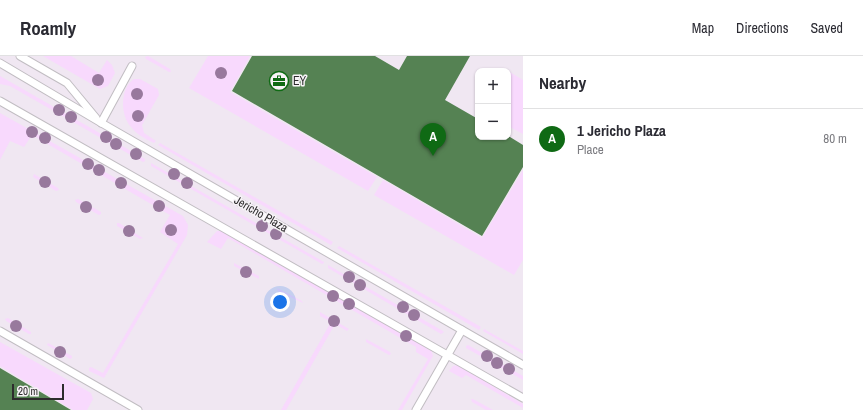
<!DOCTYPE html>
<meta charset="utf-8">
<style>
body{margin:0;font-family:"Archivo Narrow",sans-serif;background:#f2f2f3;color:#2b2b33}
.controls{position:absolute;right:12px;top:12px;display:grid;overflow:hidden;border-radius:8px;box-shadow:0 1px 3px #0004}
.controls button{width:36px;height:36px;display:grid;place-items:center;padding:0;border:0;border-bottom:1px solid #e1e1e2;background:#fff;color:#2b2b33;font:20px sans-serif}
.scale{position:absolute;left:12px;bottom:10px;width:52px;box-sizing:border-box;padding-left:4px;border:2px solid #2d2c2d;border-top:0;font-size:11px;line-height:14px;white-space:nowrap;color:#2d2c2d;-webkit-text-stroke:3px #f7f3f7;paint-order:stroke}
.you{position:absolute;left:280px;top:246px;width:14px;height:14px;margin:-10px;border:3px solid #fff;border-radius:50%;background:#1a73e8;box-shadow:0 0 0 6px #1a73e833}
.badge{display:grid;place-items:center;width:26px;height:26px;border-radius:50%;background:#0f6a14;color:#fff;font-size:13px;font-weight:700}
.pin{position:absolute;translate:-50% -33px;filter:drop-shadow(0 1px 2px #0008)}
.pin::after{content:'';position:absolute;top:21px;width:14px;height:12px;background:inherit;clip-path:polygon(0 0,100% 0,50% 100%)}
.list{margin:0;padding:0;list-style:none}
h2{display:flex;justify-content:space-between;align-items:center;height:52px;margin:0;padding:0 16px;font-size:17px}
h2 small{font-size:13px;font-weight:400;color:#7c7c81}
.list li{display:grid;grid-template-columns:26px 1fr auto;gap:12px;align-items:center;box-sizing:border-box;height:60px;padding:0 16px;border-top:1px solid #e1e1e2}
.list b{display:block;font-size:15px;white-space:nowrap}
.list p{margin:0;font-size:13px;white-space:nowrap;color:#7c7c81}
.list em{font-size:13px;font-style:normal;color:#7c7c81}
.map{position:relative;flex:none;width:523px;height:354px;overflow:hidden}
header{display:flex;align-items:center;gap:24px;box-sizing:border-box;height:56px;padding:0 20px;background:#fff;border-bottom:1px solid #e1e1e2}
header strong{font-size:19px}
nav{display:flex;gap:22px;margin-inline-start:auto;font-size:14px}
main{display:flex}
aside{flex:1;background:#fff}
.map>svg:first-child{display:block}
.built{fill:#f0e7f2;fill-rule:evenodd}
.green{fill:#f8d9fd}
.building{fill:#558253}
.lines{fill:none;stroke-linecap:round;stroke-linejoin:round}
.service-casing{stroke:#c1bdc2;stroke-width:9}
.service{stroke:#fff;stroke-width:7}
.tree{fill:#98799d}
.labels{text-anchor:middle;stroke-width:3;stroke-linejoin:round;paint-order:stroke}
.poi-label{font-size:12px;fill:#2d2c2d;stroke:#f7f3f7;text-anchor:start}
.street-label{font-size:12px;fill:#2d2c2d;stroke:#f7f3f7}
</style>
<header>
<strong>Roamly</strong>
<nav><a>Map</a><a>Directions</a><a>Saved</a></nav>
</header>
<main>
<div class="map">
<svg width="523" height="354" viewBox="0 0 523 354">
<rect width="100%" height="100%" fill="#f7f3f7"/>
<!-- built -->
<path class="built" d="M0 0H523V354H0ZM478 15H508V81H478Z"/>
<!-- green -->
<g class="green">
<path d="M43 0H71L99 17 107 4 112 9 115 17 108 30 100 33Z"/>
<path d="M148 0 170 13 171 16H169L146 3 145 1Z"/>
<path d="M208 0H250L230 36 377 121 368 135 189 32Z"/>
<path d="M508 15 523 24V78L508 70Z"/>
<path d="M0 20 145 103V105L143 106 10 30 0 28Z"/>
<path d="M134 23H140L158 33 159 39 142 69 144 77 156 85 154 87C146 83 137 79 131 71 120 59 120 32 134 23Z"/>
<path d="M0 57 183 160 188 169 187 179 104 322 89 315V312L91 311 103 317 178 188 160 176 170 159 32 79 24 91 10 85 0 104Z"/>
<path d="M160 87 333 186 331 189 158 89Z"/>
<path d="M151 107 324 206V207L322 208 151 110Z"/>
<path d="M523 114V204L514 219 374 139 383 124 482 182Z"/>
<path d="M34 118 58 132 59 134 56 135 33 121Z"/>
<path d="M78 143 101 156V158L99 159 76 146 75 144Z"/>
<path d="M117 167H119L143 182 140 183 117 170Z"/>
<path d="M217 175H224L431 293 433 300 402 354H398L428 303 416 296V291L228 182 221 193 207 186Z"/>
<path d="M339 190 481 271 479 274 337 192Z"/>
<path d="M234 207 259 220V223L234 210Z"/>
<path d="M328 209 443 275 444 276 441 278 328 212Z"/>
<path d="M277 232 302 245 303 247 278 235Z"/>
<path d="M320 256 349 273 347 275 335 268 286 354H281L331 266 320 260Z"/>
<path d="M8 262 31 276V278H29L6 265 5 263Z"/>
<path d="M484 273 523 295V298L483 275Z"/>
<path d="M366 283 390 296 391 298 389 299 366 286Z"/>
<path d="M0 286 91 337 93 343 87 354H73L0 310Z"/>
<path d="M48 287 72 300V302L70 303 47 289Z"/>
<path d="M468 289 523 320V324L466 292V290Z"/>
<path d="M458 309 523 348V352L466 319 462 322 449 315 453 310Z"/>
<path d="M471 343H473L493 354H486L472 346Z"/>
</g>
<!-- building -->
<g class="building">
<path d="M252 0H375L399 14 407 0H470L445 44 478 63V81H510L523 89V111L482 180 232 35Z"/>
<path d="M0 312 71 354H0Z"/>
</g>
<g class="lines">
<!-- service casing -->
<g class="service-casing">
<g id="service">
<path d="M20 0 67 27 96 62"/>
<path d="M0 7 98 65 523 309"/>
<path d="M0 45 523 342"/>
<path d="M101 67 132 10"/>
<path d="M0 275 138 354"/>
<path d="M416 354 462 274"/>
</g>
</g>
<!-- service -->
<use href="#service" class="service"/>
</g>
<!-- trees -->
<g class="tree">
<circle cx="221" cy="17" r="6"/>
<circle cx="98" cy="24" r="6"/>
<circle cx="137" cy="38" r="6"/>
<circle cx="59" cy="54" r="6"/>
<circle cx="138" cy="60" r="6"/>
<circle cx="71" cy="61" r="6"/>
<circle cx="32" cy="76" r="6"/>
<circle cx="106" cy="81" r="6"/>
<circle cx="45" cy="82" r="6"/>
<circle cx="116" cy="88" r="6"/>
<circle cx="136" cy="98" r="6"/>
<circle cx="88" cy="108" r="6"/>
<circle cx="99" cy="114" r="6"/>
<circle cx="174" cy="118" r="6"/>
<circle cx="45" cy="126" r="6"/>
<circle cx="121" cy="127" r="6"/>
<circle cx="187" cy="127" r="6"/>
<circle cx="159" cy="150" r="6"/>
<circle cx="86" cy="151" r="6"/>
<circle cx="262" cy="170" r="6"/>
<circle cx="171" cy="174" r="6"/>
<circle cx="129" cy="175" r="6"/>
<circle cx="276" cy="178" r="6"/>
<circle cx="246" cy="216" r="6"/>
<circle cx="349" cy="221" r="6"/>
<circle cx="360" cy="229" r="6"/>
<circle cx="333" cy="240" r="6"/>
<circle cx="349" cy="248" r="6"/>
<circle cx="403" cy="251" r="6"/>
<circle cx="414" cy="259" r="6"/>
<circle cx="334" cy="265" r="6"/>
<circle cx="16" cy="270" r="6"/>
<circle cx="406" cy="280" r="6"/>
<circle cx="60" cy="296" r="6"/>
<circle cx="487" cy="300" r="6"/>
<circle cx="497" cy="307" r="6"/>
<circle cx="509" cy="313" r="6"/>
</g>
<!-- icons -->
<defs>
<g id="office-ring" transform="scale(1)"><circle r="9.5" fill="#f7f3f7" stroke="#0f6a14" stroke-width="1.5"/><path d="M-6-3h4V-5.5h4V-3h4V5H-6ZM-1-4.5V-3h2v-1.5ZM-6 0V1H6V0Z" fill="#0f6a14"/></g>
</defs>
<g fill-rule="evenodd">
<use href="#office-ring" x="279" y="25"/>
</g>
<g class="labels">
<!-- poi labels -->
<g class="poi-label">
<text x="293" y="29">EY</text>
</g>
<!-- street labels -->
<g class="street-label">
<text transform="translate(261 158) rotate(30)" y="4">Jericho Plaza</text>
</g>
</g>
</svg>
<div class="controls">
<button>+</button>
<button>−</button>
</div>
<div class="scale">20 m</div>
<div class="you"></div>
<div class="pin badge" style="left:433px;top:100px">A</div>
</div>
<aside>
<h2>Nearby<small></small></h2>
<ul class="list">
<li><span class="badge">A</span><div><b>1 Jericho Plaza</b><p>Place</p></div><em>80 m</em></li>
</ul>
</aside>
</main>
